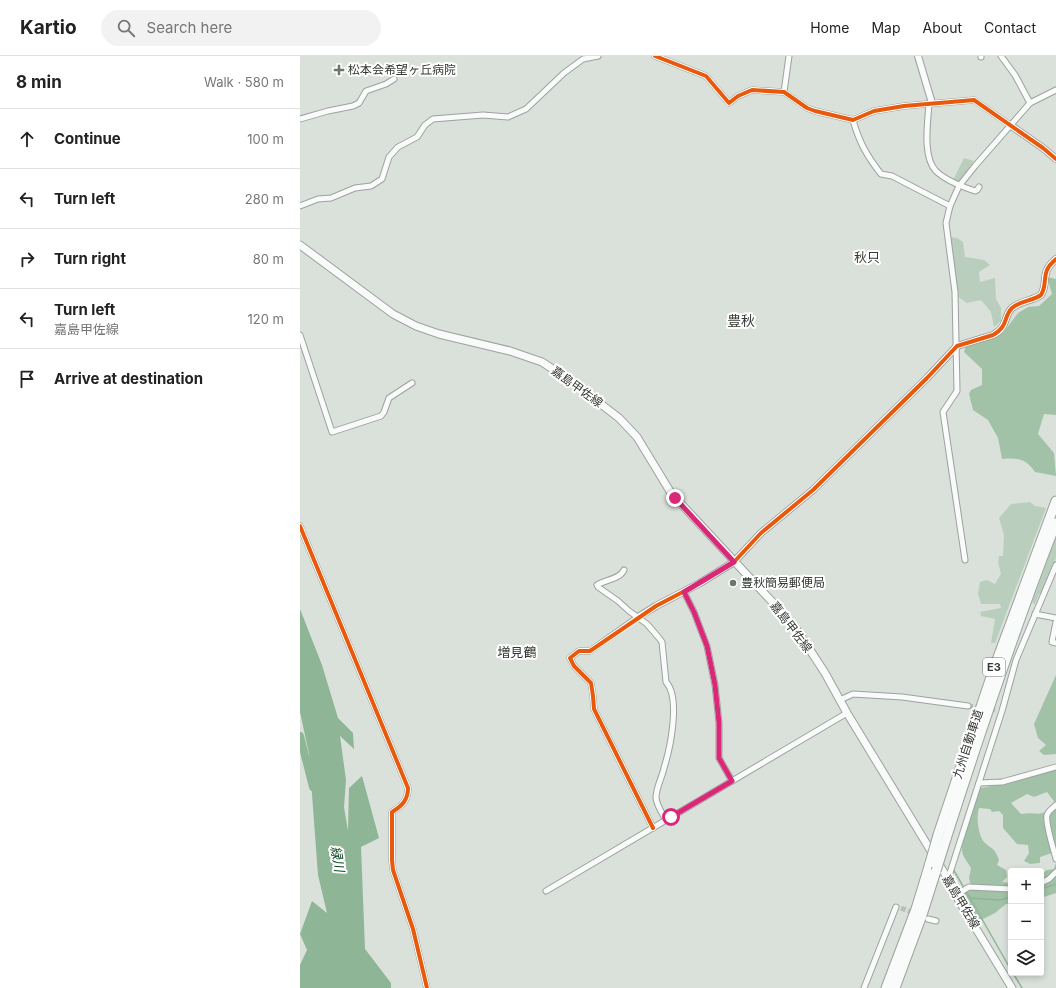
<!DOCTYPE html>
<meta charset="utf-8">
<style>
body{margin:0;font-family:Inter,"Noto Sans JP",sans-serif;background:#f2f2f2;color:#222}
.controls{position:absolute;right:12px;bottom:12px;display:grid;overflow:hidden;border-radius:4px;box-shadow:0 2px 6px #0003}
.controls button{width:36px;height:36px;display:grid;place-items:center;padding:0;border:0;border-bottom:1px solid #e0e0e0;background:#fff;color:#222;font:20px sans-serif}
.stop{position:absolute;width:12px;height:12px;margin:-9px;border:3px solid #db2777;border-radius:50%;background:#fff}
.stop.end{background:#db2777;border-color:#fff;box-shadow:0 1px 4px #0008}
.list{margin:0;padding:0;list-style:none}
h2{display:flex;justify-content:space-between;align-items:center;height:52px;margin:0;padding:0 16px;font-size:17px}
h2 small{font-size:13px;font-weight:400;color:#767676}
.list li{display:grid;grid-template-columns:26px 1fr auto;gap:12px;align-items:center;box-sizing:border-box;height:60px;padding:0 16px;border-top:1px solid #e0e0e0}
.list b{display:block;font-size:15px;white-space:nowrap}
.list p{margin:0;font-size:13px;white-space:nowrap;color:#767676}
.list em{font-size:13px;font-style:normal;color:#767676}
.icon{flex:none;width:22px;height:22px;fill:none;stroke:currentColor;stroke-width:2;stroke-linecap:round;stroke-linejoin:round}
.map{position:relative;flex:none;width:756px;height:932px;overflow:hidden}
header{display:flex;align-items:center;gap:24px;box-sizing:border-box;height:56px;padding:0 20px;background:#fff;border-bottom:1px solid #e0e0e0}
header strong{font-size:19px}
nav{display:flex;gap:22px;margin-inline-start:auto;font-size:14px}
.search{width:280px;height:36px;background:#f2f2f2;display:flex;align-items:center;gap:10px;box-sizing:border-box;padding:0 14px;border-radius:22px;color:#767676;font-size:15px}
main{display:flex}
aside{flex:1;background:#fff}
.map>svg:first-child{display:block}
.green{fill:#b9cebc}
.forest{fill:#a2c2a8}
.water{fill:#8eb596}
.lines{fill:none;stroke-linecap:round;stroke-linejoin:round}
.stream{stroke:#8eb596;stroke-width:1.5}
.river{stroke:#8eb596;stroke-width:8}
.minor-tunnel{stroke:#b9bfba;stroke-width:5;stroke-dasharray:5 2.5;stroke-linecap:butt}
.minor-casing{stroke:#9ca29d;stroke-width:7}
.tertiary-casing{stroke:#9ca29d;stroke-width:8}
.secondary-casing{stroke:#9ca29d;stroke-width:9}
.motorway-casing{stroke:#9ca29d;stroke-width:11}
.minor{stroke:#f9fafa;stroke-width:5}
.tertiary{stroke:#f9fafa;stroke-width:6}
.secondary{stroke:#f9fafa;stroke-width:7}
.motorway{stroke:#f9fafa;stroke-width:9}
.motorway-bridge-casing{stroke:#9ca29d;stroke-width:11;stroke-linecap:butt}
.motorway-bridge{stroke:#f9fafa;stroke-width:9}
.cycleway-casing{stroke:#fff;stroke-width:6}
.cycleway{stroke:#e8590c;stroke-width:4}
.route{stroke:#db2777;stroke-width:5}
.poi-dot{fill:#6e746e;stroke:#fff;stroke-width:1.5}
.labels{text-anchor:middle;stroke-width:4;stroke-linejoin:round;paint-order:stroke}
.shield{fill:#fff;stroke:#717471;stroke-width:1}
.shield-label{font-size:11px;font-weight:bold;fill:#343934}
.poi-label{font-size:12px;fill:#343934;stroke:#fff;text-anchor:start}
.street-label{font-size:12px;fill:#343934;stroke:#fff}
.neighbourhood-label{font-size:13px;fill:#343934;stroke:#fff}
.water-label{font-size:13px;font-style:italic;fill:#003f17;stroke:#fff}
.quarter-label{font-size:14px;fill:#343934;stroke:#fff}
</style>
<header>
<strong>Kartio</strong>
<div class="search"><svg class="icon" aria-label="search" viewBox="0 0 24 24"><circle cx="10" cy="10" r="6"/><path d="M15 15l6 6"/></svg>Search here</div>
<nav><a>Home</a><a>Map</a><a>About</a><a>Contact</a></nav>
</header>
<main>
<aside>
<h2>8 min<small>Walk · 580 m</small></h2>
<ul class="list">
<li><svg class="icon" aria-label="ahead" viewBox="0 0 24 24"><path d="M12 20V5M6 11l6-6 6 6"/></svg><div><b>Continue</b></div><em>100 m</em></li>
<li><svg class="icon" aria-label="left" viewBox="0 0 24 24"><path d="M17 20v-9H6M10 6l-5 5 5 5"/></svg><div><b>Turn left</b></div><em>280 m</em></li>
<li><svg class="icon" aria-label="right" viewBox="0 0 24 24"><path d="M7 20v-9h11M14 6l5 5-5 5"/></svg><div><b>Turn right</b></div><em>80 m</em></li>
<li><svg class="icon" aria-label="left" viewBox="0 0 24 24"><path d="M17 20v-9H6M10 6l-5 5 5 5"/></svg><div><b>Turn left</b><p>嘉島甲佐線</p></div><em>120 m</em></li>
<li><svg class="icon" aria-label="arrive" viewBox="0 0 24 24"><path d="M6 21V4h12l-3 4 3 4H6"/></svg><div><b>Arrive at destination</b></div></li>
</ul>
</aside>
<div class="map">
<svg width="756" height="932" viewBox="0 0 756 932">
<rect width="100%" height="100%" fill="#dae1db"/>
<!-- green -->
<g class="green">
<path d="M664 102 674 105 658 127 653 124Z"/>
<path d="M651 181 657 182 663 186 665 201 684 204 690 209 679 216 680 226 695 222 696 243 701 252V265L694 271 691 256 681 244 667 247 657 240Z"/>
<path d="M730 446 735 450 746 452 695 587H691L695 563 681 560 680 556 701 552 700 548H681L678 538 680 526 687 524 695 528 701 518 698 506 699 500H703L704 479 699 462 711 448Z"/>
<path d="M756 479V502L741 538H739L735 548 732 547Z"/>
</g>
<!-- forest -->
<g class="forest">
<path d="M747 221 756 223V359L744 358 738 378 754 397 756 420 735 416C725 402 718 402 702 403L698 382 688 364 673 354 669 338 671 334 682 329V313L664 296 666 290 703 277 718 257 728 251 739 250 752 238Z"/>
<path d="M756 619V698L744 699 739 695 746 689 738 682 734 668Z"/>
<path d="M756 714V748L747 736 734 741 727 738 711 747 721 758C739 755 739 763 756 749V803L752 797 740 801V807L730 808 724 805 729 797 728 789 717 788 703 772V759L699 755 692 756 690 753 679 752C676 761 678 780 685 787 694 795 694 791 699 804L697 809 706 814 707 821 702 826 711 827V848H706L695 857 679 865 662 838 671 830 669 822 671 812C668 807 663 801 662 795 660 785 677 746 680 732L708 727 719 723Z"/>
<path d="M756 808V837L741 842V818L747 814 754 813 755 809Z"/>
</g>
<!-- water -->
<path class="water" d="M0 553 22 609 38 662 53 677 54 693 40 680 46 724 44 751 48 775 49 732 62 720 79 782 61 791 65 893 91 927V932H0V909L7 894 0 878 12 845 27 857 18 819 9 698 0 656Z"/>
<g class="lines">
<!-- stream -->
<g class="stream">
<path d="M653 813 670 842 700 844 711 841"/>
<path d="M741 833 756 828"/>
<path d="M670 842 711 914"/>
<path d="M713 917 722 932"/>
</g>
<!-- river -->
<path class="river" d="M0 680 13 731"/>
<!-- minor-tunnel -->
<g class="minor-tunnel">
<path d="M668 650 697 654"/>
<path d="M601 852 616 858"/>
</g>
<!-- minor casing -->
<g class="minor-casing">
<g id="minor">
<path d="M355 0 406 20 429 47 438 40 452 34 484 36 507 52 515 55 553 64 574 55 604 50 674 44 710 69"/>
<path d="M701 0 715 19 730 47"/>
<path d="M681 1V0"/>
<path d="M484 36 489 0"/>
<path d="M629 47C628 65 622 101 636 115 645 124 663 131 675 135L677 134 679 131"/>
<path d="M0 63 28 55 53 50 59 47 66 35 86 28 94 23"/>
<path d="M553 64C559 86 567 100 581 118L592 120 650 150"/>
<path d="M0 150 18 143 31 142 55 132 71 130 82 123 89 101 98 91 117 81 125 69 133 63 183 59 208 61 226 53 264 17 283 3 298 0"/>
<path d="M0 279 32 376 81 360 84 356 89 342 112 327"/>
<path d="M0 470 108 732C108 744 102 750 92 756V804L93 814 113 873 127 932"/>
<path d="M665 504 643 356 657 335 655 236 646 167 650 150 659 130 675 110 730 47 756 34"/>
<path d="M324 514C320 523 305 524 297 529L298 531 318 545 329 555 347 568 359 582 362 586 366 626C381 642 370 693 364 712 362 722 356 731 356 742 357 750 362 757 366 764"/>
<path d="M384 536 394 556 407 590 415 629 419 667V702L432 725"/>
<path d="M735 558 756 562"/>
<path d="M338 561 290 595H279L270 602 274 610 291 627 293 640 294 653 353 772"/>
<path d="M756 566 752 586 756 587"/>
<path d="M540 644 553 638 602 641 668 650"/>
<path d="M679 727 702 726 756 711"/>
<path d="M756 749C753 752 749 754 747 759 745 768 754 794 756 803"/>
<path d="M648 823 702 655 716 604 756 509"/>
<path d="M741 827 749 823 756 816"/>
<path d="M246 835 547 657"/>
<path d="M656 839 669 831 711 833"/>
<path d="M628 863 636 865"/>
<path d="M564 932 596 851"/>
</g>
</g>
<!-- tertiary casing -->
<g class="tertiary-casing">
<g id="tertiary">
<path d="M618 0 632 47"/>
<path d="M710 69 743 92 756 103"/>
<path d="M338 561 356 550 400 527 434 506 461 477 513 434 627 322 657 290 693 279C709 270 703 261 712 252 720 245 732 245 741 239 749 226 739 217 756 203"/>
</g>
</g>
<!-- secondary casing -->
<g class="secondary-casing">
<path id="secondary" d="M0 189 93 258 116 270 139 278 210 295 242 306 271 325 319 362 337 381 371 437 477 551 497 574 525 617 547 657 648 823 649 828 712 932"/>
</g>
<!-- motorway casing -->
<g class="motorway-casing">
<g id="motorway">
<path d="M638 779 694 612 756 445"/>
<path d="M646 783C680 677 715 571 756 467"/>
<path d="M586 932 616 853 630 807"/>
<path d="M595 932 622 859 636 815"/>
</g>
</g>
<!-- minor -->
<use href="#minor" class="minor"/>
<!-- tertiary -->
<use href="#tertiary" class="tertiary"/>
<!-- secondary -->
<use href="#secondary" class="secondary"/>
<!-- motorway -->
<use href="#motorway" class="motorway"/>
<!-- motorway-bridge casing -->
<g class="motorway-bridge-casing">
<g id="motorway-bridge">
<path d="M630 807 638 779"/>
<path d="M636 815 646 783"/>
</g>
</g>
<!-- motorway-bridge -->
<use href="#motorway-bridge" class="motorway-bridge"/>
<!-- cycleway casing -->
<g class="cycleway-casing">
<g id="cycleway">
<path d="M355 0 406 20 429 47 438 40 452 34 484 36 507 52 515 55 553 64 574 55 604 50 674 44 743 92 756 103"/>
<path d="M0 470 108 732C108 744 102 750 92 756V804L93 814 113 873 127 932"/>
<path d="M353 772 294 653 293 640 291 627 274 610 270 602 279 595H290L356 550 400 527 434 506 461 477 513 434 627 322 657 290 693 279C709 270 703 261 712 252 720 245 732 245 741 239 749 226 739 217 756 203"/>
</g>
</g>
<!-- cycleway -->
<use href="#cycleway" class="cycleway"/>
</g>
<g class="lines">
<!-- route -->
<path class="route" d="M371 761 432 725 419 702V667L415 629 407 590 394 556 384 536 434 506 375 442"/>
</g>
<!-- markers -->
<g class="poi-dot">
<path d="M37 8h4v4h4v4h-4v4h-4v-4h-4v-4h4z"/>
<circle cx="433" cy="527" r="4"/>
</g>
<g class="labels">
<!-- shield labels -->
<rect class="shield" x="683" y="602" width="22" height="18" rx="3"/>
<g class="shield-label">
<text x="694" y="615">E3</text>
</g>
<!-- poi labels -->
<g class="poi-label">
<text x="48" y="18">松本会希望ヶ丘病院</text>
<text x="441" y="531">豊秋簡易郵便局</text>
</g>
<!-- street labels -->
<g class="street-label">
<text transform="translate(277 331) rotate(36)" y="4">嘉島甲佐線</text>
<text transform="translate(491 571) rotate(53)" y="4">嘉島甲佐線</text>
<text transform="translate(668 688) rotate(-72)" y="4">九州自動車道</text>
<text transform="translate(661 846) rotate(59)" y="4">嘉島甲佐線</text>
</g>
<!-- neighbourhood labels -->
<g class="neighbourhood-label">
<text x="567" y="206">秋只</text>
<text x="217" y="601">増見鶴</text>
</g>
<!-- water labels -->
<g class="water-label">
<text transform="translate(38 803) rotate(80)" y="5">緑川</text>
</g>
<!-- quarter labels -->
<g class="quarter-label">
<text x="441" y="270">豊秋</text>
</g>
</g>
</svg>
<div class="controls">
<button>+</button>
<button>−</button>
<button><svg class="icon" aria-label="layers" viewBox="0 0 24 24"><path d="M12 4l9 5-9 5-9-5zM3 14l9 5 9-5"/></svg></button>
</div>
<div class="stop" style="left:371px;top:761px"></div>
<div class="stop end" style="left:375px;top:442px"></div>
</div>
</main>
